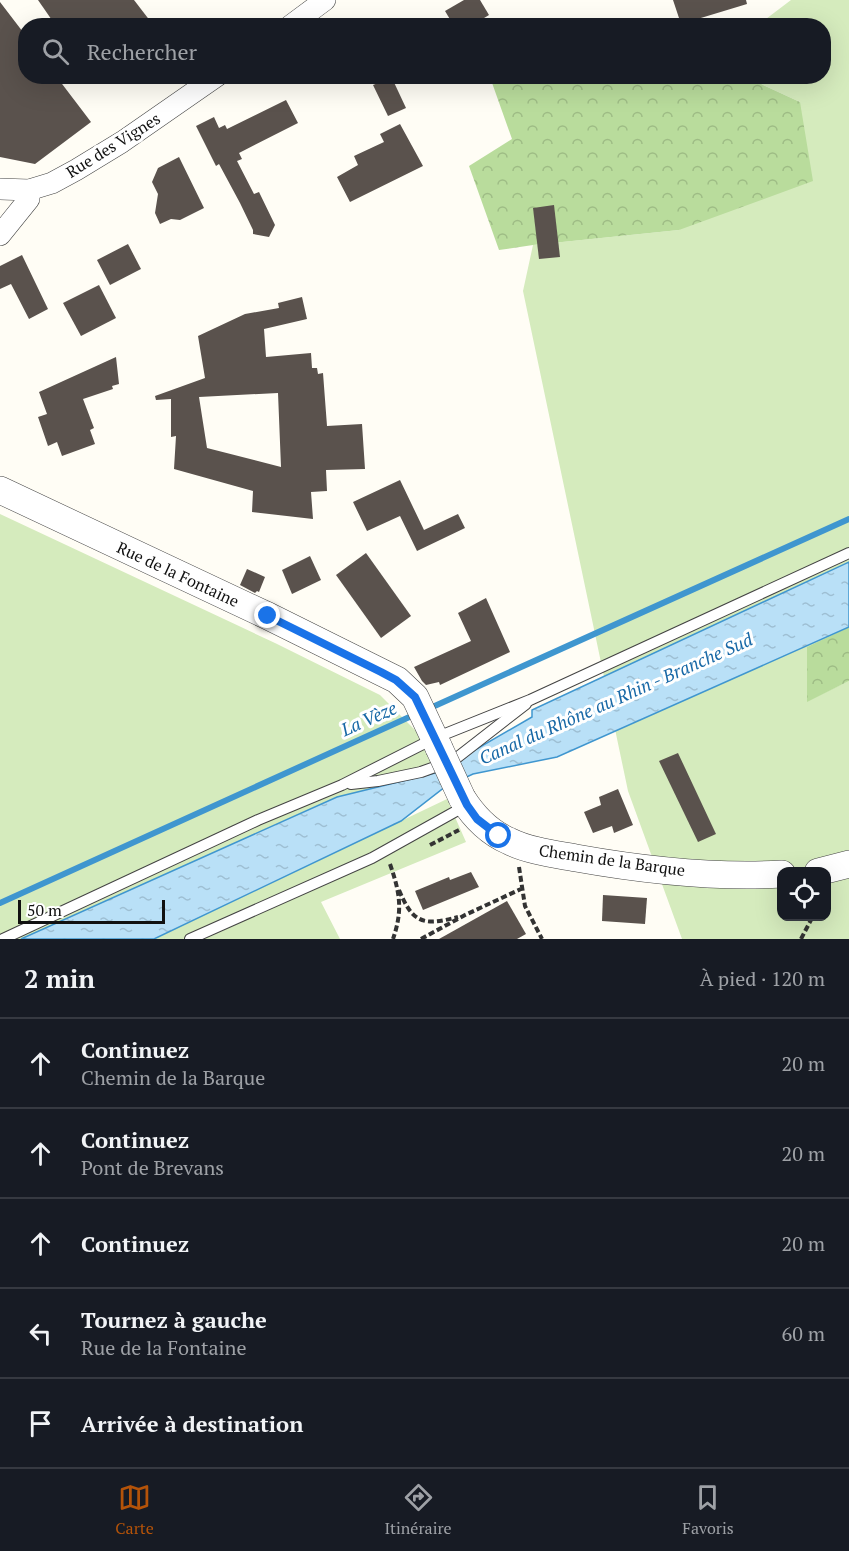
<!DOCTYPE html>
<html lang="fr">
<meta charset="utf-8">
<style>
body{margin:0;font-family:"PT Serif",serif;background:#20242c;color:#f1f3f6}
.controls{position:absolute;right:18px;bottom:18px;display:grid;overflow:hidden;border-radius:12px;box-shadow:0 6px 24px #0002}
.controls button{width:54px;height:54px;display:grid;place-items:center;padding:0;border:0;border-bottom:2px solid #363941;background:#171b24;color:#f1f3f6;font:30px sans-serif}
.scale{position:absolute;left:18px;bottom:15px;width:147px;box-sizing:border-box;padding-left:6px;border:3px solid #111;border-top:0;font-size:16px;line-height:21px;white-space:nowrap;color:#111;-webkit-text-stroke:4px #fff;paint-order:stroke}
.stop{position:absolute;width:18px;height:18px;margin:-14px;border:4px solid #1a73e8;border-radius:50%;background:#fff}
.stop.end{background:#1a73e8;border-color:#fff;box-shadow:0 2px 6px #0008}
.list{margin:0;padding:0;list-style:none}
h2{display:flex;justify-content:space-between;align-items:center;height:78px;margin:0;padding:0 24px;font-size:26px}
h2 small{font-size:20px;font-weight:400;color:#9ea1a6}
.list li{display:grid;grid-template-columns:39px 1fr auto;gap:18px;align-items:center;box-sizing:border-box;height:90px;padding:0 24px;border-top:2px solid #363941}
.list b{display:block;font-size:22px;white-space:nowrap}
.list p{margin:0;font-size:20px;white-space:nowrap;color:#9ea1a6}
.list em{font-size:20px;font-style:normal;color:#9ea1a6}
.icon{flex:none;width:33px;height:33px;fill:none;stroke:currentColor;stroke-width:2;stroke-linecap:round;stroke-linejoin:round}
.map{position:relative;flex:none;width:849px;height:939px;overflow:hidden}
.search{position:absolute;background:#171b24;box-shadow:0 6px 24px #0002;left:18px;right:18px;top:18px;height:66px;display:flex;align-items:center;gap:15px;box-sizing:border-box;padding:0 21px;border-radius:24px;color:#9ea1a6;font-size:22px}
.sheet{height:528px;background:#171b24}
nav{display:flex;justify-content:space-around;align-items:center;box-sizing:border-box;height:84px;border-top:2px solid #363941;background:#171b24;font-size:16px;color:#9ea1a6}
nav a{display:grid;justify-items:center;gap:3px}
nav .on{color:#b45309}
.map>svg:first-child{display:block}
.grass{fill:#d5ebbd;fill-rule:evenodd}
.forest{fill:url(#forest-crowns)}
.water{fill:url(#water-ripples);stroke:#3f96cf;stroke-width:1.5}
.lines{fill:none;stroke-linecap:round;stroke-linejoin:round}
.stream{stroke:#3f96cf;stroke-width:6}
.building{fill:#5a524d;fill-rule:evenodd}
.service-casing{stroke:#444;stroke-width:12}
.minor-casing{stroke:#444;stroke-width:22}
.tertiary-casing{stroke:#444;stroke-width:28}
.path{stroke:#333;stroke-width:4;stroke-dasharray:6 3;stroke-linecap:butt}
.service{stroke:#fff;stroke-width:10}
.minor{stroke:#fff;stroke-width:21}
.tertiary{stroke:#fff;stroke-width:27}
.tertiary-bridge-casing{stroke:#444;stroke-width:28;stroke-linecap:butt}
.tertiary-bridge{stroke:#fff;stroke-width:27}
.route{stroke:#1a73e8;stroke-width:8}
.labels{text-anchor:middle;stroke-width:6;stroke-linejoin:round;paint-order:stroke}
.street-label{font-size:16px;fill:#111;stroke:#fff}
.water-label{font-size:18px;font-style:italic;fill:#1768a6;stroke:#fff}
</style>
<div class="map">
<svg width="849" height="939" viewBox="0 0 849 939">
<defs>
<pattern id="forest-crowns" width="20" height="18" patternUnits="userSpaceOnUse" patternTransform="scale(1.5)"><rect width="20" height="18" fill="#b9dc9c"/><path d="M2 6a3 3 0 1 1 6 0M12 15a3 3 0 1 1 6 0" fill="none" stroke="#9ebc85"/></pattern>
<pattern id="water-ripples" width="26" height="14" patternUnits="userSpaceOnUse" patternTransform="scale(1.5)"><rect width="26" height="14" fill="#b9e0f7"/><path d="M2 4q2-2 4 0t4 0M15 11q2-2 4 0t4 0" fill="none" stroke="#9ebfd3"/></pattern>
</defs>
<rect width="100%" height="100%" fill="#fffdf5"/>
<!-- grass -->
<g class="grass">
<path d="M791 0H849V627L808 647 807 701 849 681V939H682L628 791 523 291 533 245 679 230 800 102 746 77 824 76V26L758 25ZM782 872H826V916H782Z"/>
<path d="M0 514 275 643 380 695 416 731 435 773 337 797 21 939H0Z"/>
<path d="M447 799 466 842 321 902 340 939H154Z"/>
</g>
<!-- forest -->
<g class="forest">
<path d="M497 77H746L800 102 813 181 679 230 533 245 499 250 469 166 512 139 491 80Z"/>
<path d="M849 627V681L807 702V647Z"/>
</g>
<!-- water -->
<path class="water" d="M849 562V627L557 757 473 774 445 787 401 821 154 939H21L337 797 435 773 532 717V710Z"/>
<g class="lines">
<!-- stream -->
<g class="stream">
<path d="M428 709 849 519"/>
<path d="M0 903 416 714"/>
</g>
</g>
<!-- building -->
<g class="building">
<path d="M38 0H134L154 26H56Z"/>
<path d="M464 0H480L489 15 471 26H454L445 11Z"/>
<path d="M673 0H746L747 4 681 24Z"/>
<path d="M0 2 26 36V76H56L91 122 35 164 0 157Z"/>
<path d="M375 76H391L406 108 388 116 373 85 378 83Z"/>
<path d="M286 100 298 123 239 153 242 159 237 161 254 194 259 192 275 225 269 237 253 234V230L240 203 219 164 216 166 196 126 214 117 219 128 225 125 227 129Z"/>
<path d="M400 124 423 166 350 202 337 177 358 165 354 156 384 142 380 134Z"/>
<path d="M179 157 204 208 180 220 171 219 160 224 155 213 158 194 152 182 158 168Z"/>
<path d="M554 205 560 257 539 259 533 208Z"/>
<path d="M128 244 141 269 110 285 97 260Z"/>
<path d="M22 255 48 309 29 319 11 284 0 289V266Z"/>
<path d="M99 285 116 318 81 336 63 303Z"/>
<path d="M302 297 307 319 264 329 266 357 311 353 312 368H317L318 374 323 373 327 426 362 424 365 469 326 470 327 491 311 492 313 519 252 512 253 491 174 469 176 436 171 437V399L156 400 155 396 205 378 198 336 245 314 279 308 278 303ZM278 393 281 467 207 448 199 397Z"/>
<path d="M116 357 119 384 112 386 113 389 83 399 94 428 90 430 95 444 62 456 57 442 48 446 38 417 47 414 39 392Z"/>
<path d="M400 480 424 530 458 514 465 528 417 551 400 516 367 531 353 502Z"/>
<path d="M366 553 411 616 381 638 336 575Z"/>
<path d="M310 556 321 580 292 594 282 570Z"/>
<path d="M247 569 265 577 259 592 257 591 255 593 240 585Z"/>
<path d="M486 598 510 652 440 685 439 682 426 685 422 681 414 667 471 641 458 613Z"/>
<path d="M678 753 716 834 698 842 659 761Z"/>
<path d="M618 789 633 825 614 833 612 826 593 833 584 812 601 805 599 797Z"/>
<path d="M471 872 479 887 423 910 415 891 449 877 450 880Z"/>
<path d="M603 895 647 898 645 924 602 921Z"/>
<path d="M507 901 526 934 517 939H439Z"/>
</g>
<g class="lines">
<!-- service casing -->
<g class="service-casing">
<g id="service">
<path d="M351 784 378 781 421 772 454 760 526 704"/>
<path d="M3 939 258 820 342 785 435 738 530 700 849 553"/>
<path d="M190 939 372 858 467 805"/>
</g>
</g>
<!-- minor casing -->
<g class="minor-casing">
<g id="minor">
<path d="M290 26 325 0"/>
<path d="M0 189 29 190 52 183 76 170 122 142 217 76"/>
<path d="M0 235 29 199V190"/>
</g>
</g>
<!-- tertiary casing -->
<g class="tertiary-casing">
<g id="tertiary">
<path d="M0 490 268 616 397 680 415 697 439 748"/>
<path d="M462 798C474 817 488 832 509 841 529 851 554 854 576 858 643 870 713 878 782 874"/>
<path d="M818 872 849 864"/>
</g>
</g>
<!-- path -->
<g class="path">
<path d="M430 845 459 830"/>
<path d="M390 864C400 893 403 910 393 939"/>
<path d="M519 867 525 906 542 939"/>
<path d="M399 890C413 924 424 926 458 917"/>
<path d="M421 939 465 915 521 889"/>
<path d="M801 939 813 916"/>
</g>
<!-- service -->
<use href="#service" class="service"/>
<!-- minor -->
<use href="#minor" class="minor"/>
<!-- tertiary -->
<use href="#tertiary" class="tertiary"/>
<!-- tertiary-bridge casing -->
<g class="tertiary-bridge-casing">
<path id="tertiary-bridge" d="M439 748 462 798"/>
</g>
<!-- tertiary-bridge -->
<use href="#tertiary-bridge" class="tertiary-bridge"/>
</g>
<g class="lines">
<!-- route -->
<path class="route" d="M268 616 381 672 396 680 415 697 467 805 477 819 499 836"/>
</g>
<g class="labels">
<!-- street labels -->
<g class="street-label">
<text transform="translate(113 145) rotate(-32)" y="6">Rue des Vignes</text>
<text transform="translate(178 574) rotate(25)" y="6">Rue de la Fontaine</text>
<text transform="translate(612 860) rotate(8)" y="6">Chemin de la Barque</text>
</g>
<!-- water labels -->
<g class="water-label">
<text transform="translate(616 699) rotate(-24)" y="6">Canal du Rhône au Rhin - Branche Sud</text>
<text transform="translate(369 719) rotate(-24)" y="6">La Vèze</text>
</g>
</g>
</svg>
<div class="controls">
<button><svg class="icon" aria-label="locate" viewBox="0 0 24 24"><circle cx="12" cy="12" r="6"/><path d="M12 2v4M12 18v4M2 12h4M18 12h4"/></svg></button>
</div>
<div class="scale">50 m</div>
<div class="stop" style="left:499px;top:836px"></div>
<div class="stop end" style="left:268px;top:616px"></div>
<div class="search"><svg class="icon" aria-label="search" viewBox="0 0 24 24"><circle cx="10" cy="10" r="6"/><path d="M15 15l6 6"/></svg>Rechercher</div>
</div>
<section class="sheet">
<h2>2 min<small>À pied · 120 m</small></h2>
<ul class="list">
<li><svg class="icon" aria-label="ahead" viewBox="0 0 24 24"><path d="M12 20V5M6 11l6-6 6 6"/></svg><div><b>Continuez</b><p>Chemin de la Barque</p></div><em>20 m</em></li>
<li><svg class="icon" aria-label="ahead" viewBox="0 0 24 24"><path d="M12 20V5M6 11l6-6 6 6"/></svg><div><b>Continuez</b><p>Pont de Brevans</p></div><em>20 m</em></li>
<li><svg class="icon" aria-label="ahead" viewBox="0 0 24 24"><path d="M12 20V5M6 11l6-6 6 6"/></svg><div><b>Continuez</b></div><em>20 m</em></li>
<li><svg class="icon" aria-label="left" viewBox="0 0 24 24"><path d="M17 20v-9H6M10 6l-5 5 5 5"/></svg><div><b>Tournez à gauche</b><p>Rue de la Fontaine</p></div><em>60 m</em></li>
<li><svg class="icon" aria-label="arrive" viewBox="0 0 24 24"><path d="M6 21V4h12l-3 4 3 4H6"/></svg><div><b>Arrivée à destination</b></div></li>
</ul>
</section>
<nav>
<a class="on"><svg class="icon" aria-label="map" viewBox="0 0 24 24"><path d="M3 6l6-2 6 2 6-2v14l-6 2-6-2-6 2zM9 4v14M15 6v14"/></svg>Carte</a>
<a><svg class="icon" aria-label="directions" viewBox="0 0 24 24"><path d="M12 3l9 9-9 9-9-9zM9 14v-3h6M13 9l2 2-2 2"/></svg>Itinéraire</a>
<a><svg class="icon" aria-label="saved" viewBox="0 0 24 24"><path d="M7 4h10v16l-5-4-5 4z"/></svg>Favoris</a>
</nav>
